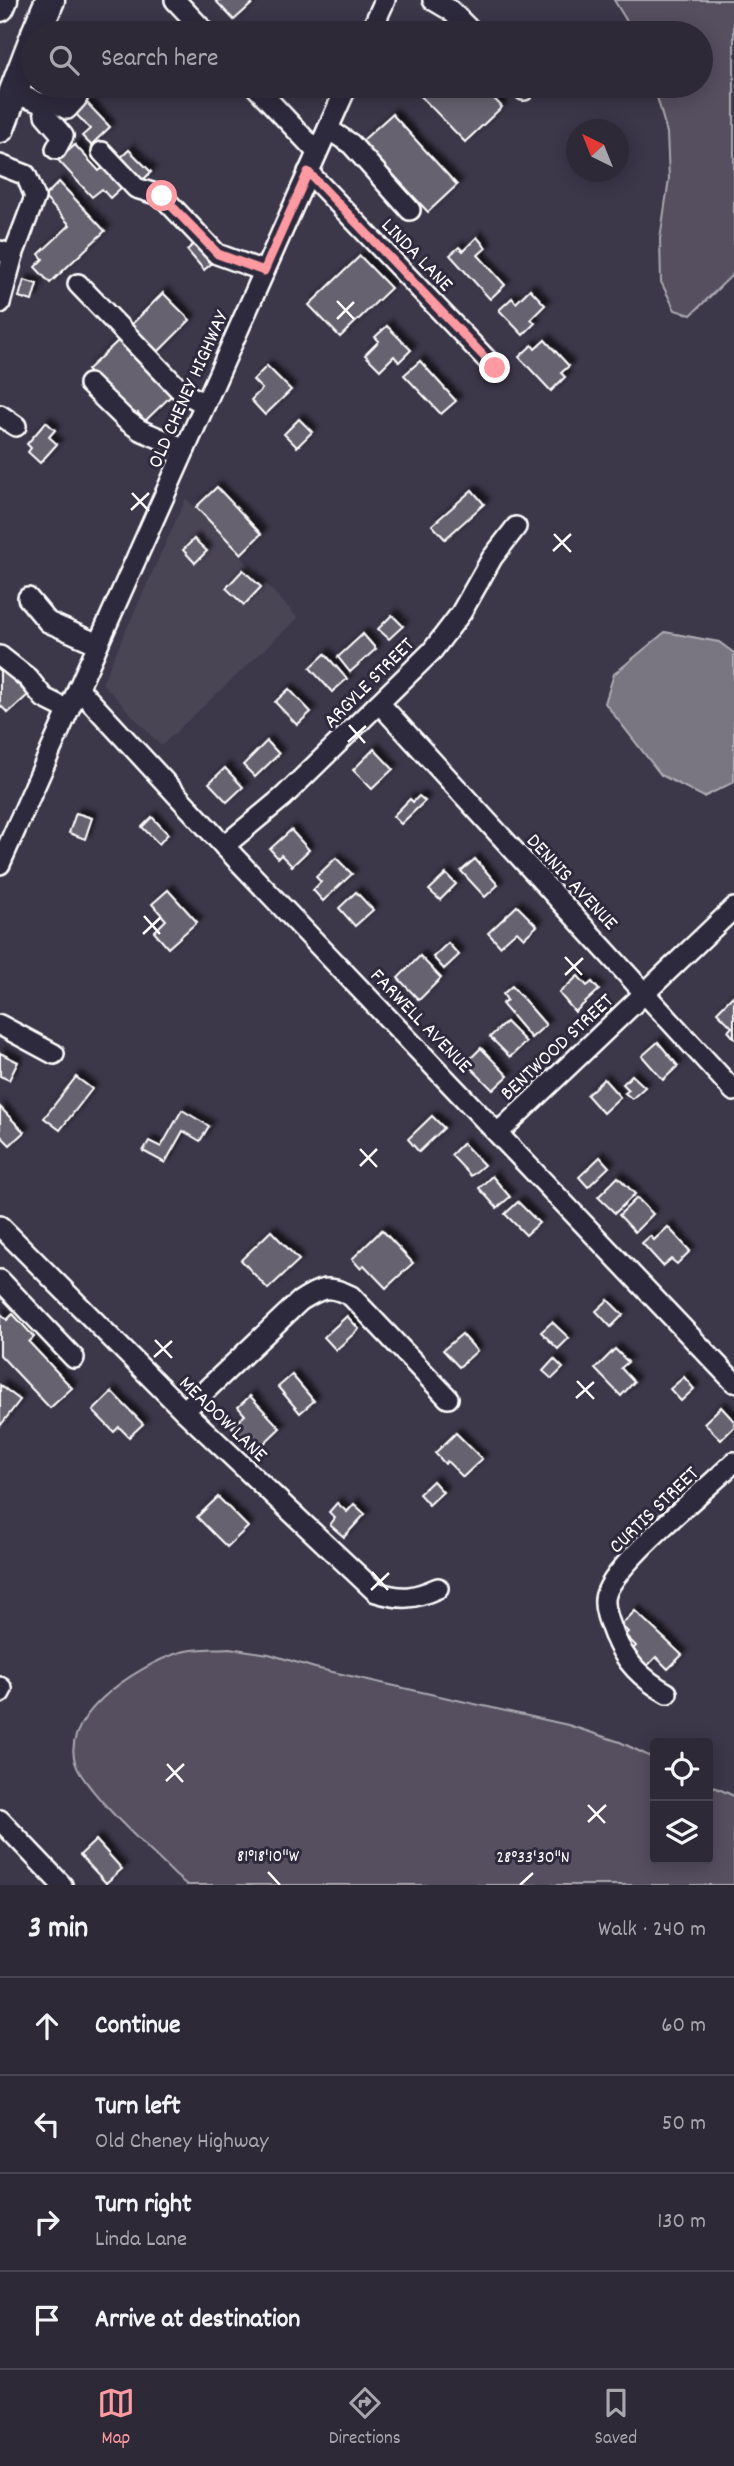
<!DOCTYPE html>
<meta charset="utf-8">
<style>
body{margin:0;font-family:Dekko,sans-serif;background:#393542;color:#f1f3f6}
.controls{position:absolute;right:21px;bottom:21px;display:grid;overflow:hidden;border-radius:7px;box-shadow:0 4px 18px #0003}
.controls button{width:63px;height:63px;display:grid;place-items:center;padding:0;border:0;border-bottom:2px solid #484552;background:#2d2937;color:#f1f3f6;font:35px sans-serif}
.compass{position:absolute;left:566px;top:119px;width:63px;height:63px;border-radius:50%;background:#2d2937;box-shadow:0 4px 18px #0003;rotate:317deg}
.stop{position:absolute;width:21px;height:21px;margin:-16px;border:5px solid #ff9aa2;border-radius:50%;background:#fff}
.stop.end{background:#ff9aa2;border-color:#fff;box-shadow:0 2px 7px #0008}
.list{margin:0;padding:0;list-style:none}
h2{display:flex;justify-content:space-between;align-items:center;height:91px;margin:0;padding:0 28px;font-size:30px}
h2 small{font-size:23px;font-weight:400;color:#a7a6ad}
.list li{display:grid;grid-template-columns:46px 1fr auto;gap:21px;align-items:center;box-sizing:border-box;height:98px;padding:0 28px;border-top:2px solid #484552}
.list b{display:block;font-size:26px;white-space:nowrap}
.list p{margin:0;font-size:23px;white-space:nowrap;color:#a7a6ad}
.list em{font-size:23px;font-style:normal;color:#a7a6ad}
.icon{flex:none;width:38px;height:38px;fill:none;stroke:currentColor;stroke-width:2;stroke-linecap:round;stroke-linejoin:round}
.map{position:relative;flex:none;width:734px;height:1885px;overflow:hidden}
.search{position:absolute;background:#2d2937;box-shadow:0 4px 18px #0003;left:21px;right:21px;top:21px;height:77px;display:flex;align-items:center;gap:18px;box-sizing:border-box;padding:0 24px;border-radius:38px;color:#a7a6ad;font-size:26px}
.sheet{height:483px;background:#2d2937}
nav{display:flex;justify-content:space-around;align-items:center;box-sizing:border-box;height:98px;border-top:2px solid #484552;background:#2d2937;font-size:19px;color:#a7a6ad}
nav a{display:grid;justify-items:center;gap:4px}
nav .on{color:#ff9aa2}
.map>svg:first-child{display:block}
.built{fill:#494455}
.green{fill:#555060;stroke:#aaa8b0;stroke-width:2}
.water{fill:#797682;stroke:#afadb4;stroke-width:2}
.building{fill:#666270;stroke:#fff;stroke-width:2;filter:url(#shadow)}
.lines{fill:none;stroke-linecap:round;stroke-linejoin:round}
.minor-casing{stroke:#fff;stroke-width:24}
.highway-casing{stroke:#fff;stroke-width:33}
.minor{stroke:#2f2a3d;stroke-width:19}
.highway{stroke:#2f2a3d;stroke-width:28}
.route{stroke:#ff9aa2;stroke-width:9}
.ticks{fill:none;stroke:#fff;stroke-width:2.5}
.labels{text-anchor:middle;stroke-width:6;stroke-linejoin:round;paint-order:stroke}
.street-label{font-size:21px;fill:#fff;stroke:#2f2a3d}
.ticks-label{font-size:18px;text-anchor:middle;fill:#fff;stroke:#2f2a3d;stroke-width:6;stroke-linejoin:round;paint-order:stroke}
</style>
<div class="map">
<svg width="734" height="1885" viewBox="0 0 734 1885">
<defs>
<filter id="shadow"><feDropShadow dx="5" dy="-5" stdDeviation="2" flood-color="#0009"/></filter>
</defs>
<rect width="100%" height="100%" fill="#3c3749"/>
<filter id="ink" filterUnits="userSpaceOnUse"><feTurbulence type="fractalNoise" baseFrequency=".0143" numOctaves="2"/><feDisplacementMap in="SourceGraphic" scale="14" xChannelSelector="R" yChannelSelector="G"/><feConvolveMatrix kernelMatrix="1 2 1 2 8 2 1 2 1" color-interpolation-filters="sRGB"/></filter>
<g filter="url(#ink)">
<!-- built -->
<path class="built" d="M186 498 298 618 161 746 102 683Z"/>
<!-- green -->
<g class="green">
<path d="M614 0H734V273L691 315 675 310 661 282 660 239 669 179 667 133 654 86H701V33H634Z"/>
<path d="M229 1648 269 1654 315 1668 568 1725 620 1742 655 1759V1859H708V1784L734 1796V1885H187L175 1875C146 1846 101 1806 80 1773 48 1721 140 1664 181 1652 195 1648 214 1649 229 1648Z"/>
</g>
<!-- water -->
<path class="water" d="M665 632 719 642 734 653V782L704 797 661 775 605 703 614 674Z"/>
<!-- building -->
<g class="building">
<path d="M215 0H256L234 20Z"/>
<path d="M411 86H482L502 107 465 142Z"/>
<path d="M87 103 110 127 91 145 82 136 90 129 76 114Z"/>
<path d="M392 114 457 185 428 212 362 141Z"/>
<path d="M75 145 99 171 104 167 122 187 110 198 102 189 92 197 58 160Z"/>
<path d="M129 150 151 172 139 184 117 161Z"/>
<path d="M59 182 105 231 50 283 35 267 43 259 39 254 70 225 44 197Z"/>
<path d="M477 237 486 248 478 255 505 285 490 299 450 255 459 247 463 251Z"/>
<path d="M200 239 217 259 204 270 187 250Z"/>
<path d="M360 256 391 288 340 337 309 305Z"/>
<path d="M24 280 37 284 32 301 19 297Z"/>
<path d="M530 289 545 305 531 319 535 323 523 335 499 310 512 298 516 303Z"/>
<path d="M163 293 190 320 156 354 129 327Z"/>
<path d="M387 326 411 350 399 362 394 356 380 370 365 355 379 341 375 337Z"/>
<path d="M545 340 569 366 561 373 565 377 551 391 519 357 532 345 535 349Z"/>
<path d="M118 341 171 396 145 421 138 413 132 418 87 370Z"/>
<path d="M420 361 456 401 441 414 404 375Z"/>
<path d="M267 366 291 390 265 415 251 400 262 389 253 380Z"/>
<path d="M299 419 312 432 297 447 284 434Z"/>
<path d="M46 422 55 430 49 437 57 444 40 463 28 452 31 448 27 444Z"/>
<path d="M217 487 261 534 241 554 196 507Z"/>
<path d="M472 490 484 504 445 539 432 525Z"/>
<path d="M194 539 207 551 195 563 183 550Z"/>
<path d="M243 570 261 587 244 605 226 588Z"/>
<path d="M392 615 403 626 389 639 378 629Z"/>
<path d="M363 634 376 649 350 672 338 657Z"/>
<path d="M325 654 347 679 332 692 310 668Z"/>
<path d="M0 666 28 695 8 713 0 705Z"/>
<path d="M289 689 311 712 297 725 275 702Z"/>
<path d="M267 741 279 754 255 777 243 765Z"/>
<path d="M374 749 393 769 372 789 353 770Z"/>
<path d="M225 768 243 787 227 802 209 783Z"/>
<path d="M419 796 425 801 401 824 393 816 410 799 413 802Z"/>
<path d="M76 813 92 818 85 839 69 833Z"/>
<path d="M152 817 168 834 159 844 142 827Z"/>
<path d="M291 830 309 850 292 866 281 855 278 858 270 849Z"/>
<path d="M336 858 352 874 323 901 313 890 321 882 316 877Z"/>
<path d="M475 859 498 885 485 897 461 871Z"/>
<path d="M446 874 456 884 440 900 429 890Z"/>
<path d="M168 890 197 922 168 948 154 932 166 920 152 904Z"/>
<path d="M356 892 373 910 355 926 339 908Z"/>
<path d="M517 906 537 926 524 938 517 931 500 946 488 933Z"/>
<path d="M448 943 459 955 444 969 433 957Z"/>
<path d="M420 956 441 978 419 1000 398 978Z"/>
<path d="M578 976 587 986 592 982 599 990 575 1012 559 993Z"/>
<path d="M512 986 546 1025 531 1038 502 1004 507 1000 503 994Z"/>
<path d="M733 996 734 997V1038L728 1031 732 1027 717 1012Z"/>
<path d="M506 1022 526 1042 510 1057 490 1037Z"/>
<path d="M658 1042 678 1066 663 1080 642 1056Z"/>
<path d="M481 1048 508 1076 493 1090 466 1063Z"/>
<path d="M0 1053 18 1062 9 1080 0 1076Z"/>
<path d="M632 1075 645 1087 632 1099 625 1093 629 1090 623 1084Z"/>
<path d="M76 1077 92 1089 60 1130 44 1118Z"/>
<path d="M604 1079 620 1097 603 1113 587 1095Z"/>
<path d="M0 1107 24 1132 10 1145 0 1135Z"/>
<path d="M182 1110 209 1126 200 1141 183 1131 165 1163 143 1151 149 1141 161 1147Z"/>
<path d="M432 1116 444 1128 419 1152 408 1139Z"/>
<path d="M463 1143 484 1165 471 1176 451 1155Z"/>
<path d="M600 1157 609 1167 588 1187 579 1177Z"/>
<path d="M492 1176 510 1197 497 1208 479 1188Z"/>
<path d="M618 1177 635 1194 615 1213 598 1197Z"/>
<path d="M637 1198 653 1214 635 1232 619 1215Z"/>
<path d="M518 1202 539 1223 526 1235 505 1214Z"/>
<path d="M668 1227 690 1251 677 1264 671 1259 663 1266 642 1243 650 1236 654 1240Z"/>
<path d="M382 1230 413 1263 386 1288 364 1265 360 1268 352 1259Z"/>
<path d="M271 1231 299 1260 268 1289 241 1260Z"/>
<path d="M608 1300 623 1315 611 1327 596 1311Z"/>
<path d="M0 1313 7 1320 13 1314 34 1337 29 1342 72 1388 50 1408 0 1355Z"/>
<path d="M347 1316 359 1329 336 1350 324 1337Z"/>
<path d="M552 1322 569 1338 558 1349 541 1332Z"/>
<path d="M462 1334 477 1351 459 1367 443 1350Z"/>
<path d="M615 1349 628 1362 621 1368 634 1382 621 1396 595 1369Z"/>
<path d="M554 1359 563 1368 552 1379 543 1371Z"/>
<path d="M292 1375 314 1401 300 1413 278 1387Z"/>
<path d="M684 1377 694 1389 681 1401 670 1389Z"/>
<path d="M0 1385 20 1400 0 1426Z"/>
<path d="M112 1392 143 1424 129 1437 119 1427 114 1432 93 1411Z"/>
<path d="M250 1396 280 1428 256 1451 232 1427 245 1415 238 1407Z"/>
<path d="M721 1407 734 1421V1427L721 1440 704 1423Z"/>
<path d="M456 1433 482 1459 463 1477 447 1461 445 1464 435 1453Z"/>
<path d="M433 1481 443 1492 429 1505 419 1494Z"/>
<path d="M218 1497 248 1527 227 1547 197 1517Z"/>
<path d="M337 1503 347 1512 354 1504 365 1514 344 1537 330 1525 335 1518 329 1512Z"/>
<path d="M635 1611 682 1655 668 1669 656 1657 642 1671 626 1656 636 1646 625 1635 628 1632 621 1625Z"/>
<path d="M96 1840 122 1869 106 1883 80 1855Z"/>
</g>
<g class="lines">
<!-- minor casing -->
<g class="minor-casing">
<g id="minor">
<path d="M175 0 206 33"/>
<path d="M433 0 450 10 473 33"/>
<path d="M370 33 385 0"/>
<path d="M255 86 317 152"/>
<path d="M520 86 524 90"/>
<path d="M13 93 44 104 52 100 67 109 77 98"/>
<path d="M44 104 45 115 63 136 56 149"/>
<path d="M328 129 351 144 410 210"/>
<path d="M102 152 136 188 162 196 217 254 264 271"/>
<path d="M0 165 26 175 35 197 13 255 0 251"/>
<path d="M308 172 495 368"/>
<path d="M78 284 182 392 205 404"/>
<path d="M0 303 13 255"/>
<path d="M89 384 126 420 140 430 185 449"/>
<path d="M0 415 16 426"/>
<path d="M28 598 48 622 98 644"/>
<path d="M0 656 28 678 44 698 68 710"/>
<path d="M78 688 224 846 734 1382"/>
<path d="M379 703 734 1091"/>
<path d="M224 846 283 797 432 651 461 613 492 558 516 527"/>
<path d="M0 864 347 86"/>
<path d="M0 1025 54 1054"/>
<path d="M498 1133 734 908"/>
<path d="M0 1226 184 1411 376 1592C402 1600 413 1599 438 1588"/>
<path d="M0 1280 74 1358"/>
<path d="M184 1411 300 1301C321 1288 328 1284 351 1296L448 1398"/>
<path d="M0 1687 2 1689 0 1693"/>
<path d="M667 1693C642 1679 625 1662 614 1635 610 1624 604 1611 605 1599 608 1567 709 1488 734 1462"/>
<path d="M0 1820 62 1885"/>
</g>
</g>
<!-- highway casing -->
<g class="highway-casing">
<g id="highway">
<path d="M0 7 3 0"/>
<path d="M36 33 50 0"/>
<path d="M0 128 33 41"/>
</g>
</g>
<!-- minor -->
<use href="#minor" class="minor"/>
<!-- highway -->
<use href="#highway" class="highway"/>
</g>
</g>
<g class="lines" filter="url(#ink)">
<!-- route -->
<path class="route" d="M162 196 218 254 264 271 308 172 495 368"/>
</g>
<!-- ticks -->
<path class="ticks" d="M337 301 354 319M337 319 354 302M132 493 149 511M131 510 149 493M554 534 571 552M553 551 571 534M349 725 365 743M348 742 366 726M144 916 160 934M143 934 161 917M565 957 582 975M565 975 583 958M360 1149 377 1167M360 1166 377 1149M155 1340 172 1358M154 1357 172 1341M577 1381 594 1399M576 1398 594 1382M372 1572 388 1590M371 1590 389 1573M167 1764 183 1782M166 1781 184 1764M588 1805 605 1823M588 1822 606 1805M268 1872 280 1885M520 1885 533 1873"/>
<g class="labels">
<!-- street labels -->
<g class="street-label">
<text transform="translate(418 254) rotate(46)" y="7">LINDA LANE</text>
<text transform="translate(187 389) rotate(-66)" y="7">OLD CHENEY HIGHWAY</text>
<text transform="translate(368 682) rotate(-45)" y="7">ARGYLE STREET</text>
<text transform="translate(573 881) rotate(47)" y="7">DENNIS AVENUE</text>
<text transform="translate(422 1020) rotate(46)" y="7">FARWELL AVENUE</text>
<text transform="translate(556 1046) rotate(-43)" y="7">BENTWOOD STREET</text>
<text transform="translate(224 1418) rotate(44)" y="7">MEADOW LANE</text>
<text transform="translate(653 1509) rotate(-44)" y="7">CURTIS STREET</text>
</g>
</g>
<g class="ticks-label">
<text x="268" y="1861">81°18'10"W</text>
<text x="533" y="1862">28°33'30"N</text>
</g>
</svg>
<div class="controls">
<button><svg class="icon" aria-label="locate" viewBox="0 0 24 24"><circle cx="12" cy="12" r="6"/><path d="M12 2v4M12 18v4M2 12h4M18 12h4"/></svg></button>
<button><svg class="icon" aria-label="layers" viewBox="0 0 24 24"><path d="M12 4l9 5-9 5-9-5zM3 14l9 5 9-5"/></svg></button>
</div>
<svg class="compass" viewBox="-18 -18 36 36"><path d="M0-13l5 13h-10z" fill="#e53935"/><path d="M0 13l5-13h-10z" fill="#a7a6ad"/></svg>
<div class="stop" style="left:162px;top:196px"></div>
<div class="stop end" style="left:495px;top:368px"></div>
<div class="search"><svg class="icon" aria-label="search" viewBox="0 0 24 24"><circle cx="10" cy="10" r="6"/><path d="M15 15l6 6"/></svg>Search here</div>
</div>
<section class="sheet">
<h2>3 min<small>Walk · 240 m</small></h2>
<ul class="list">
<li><svg class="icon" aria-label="ahead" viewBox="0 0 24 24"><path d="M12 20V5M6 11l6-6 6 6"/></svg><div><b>Continue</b></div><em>60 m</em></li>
<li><svg class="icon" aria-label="left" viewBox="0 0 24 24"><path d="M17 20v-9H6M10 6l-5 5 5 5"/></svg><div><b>Turn left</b><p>Old Cheney Highway</p></div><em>50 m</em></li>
<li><svg class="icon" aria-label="right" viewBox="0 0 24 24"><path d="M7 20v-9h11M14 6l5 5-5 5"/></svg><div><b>Turn right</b><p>Linda Lane</p></div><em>130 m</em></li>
<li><svg class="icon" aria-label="arrive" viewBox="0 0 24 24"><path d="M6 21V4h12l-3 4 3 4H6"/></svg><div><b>Arrive at destination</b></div></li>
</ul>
</section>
<nav>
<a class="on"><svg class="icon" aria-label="map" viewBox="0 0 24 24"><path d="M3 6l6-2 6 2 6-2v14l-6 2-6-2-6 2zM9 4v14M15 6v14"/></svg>Map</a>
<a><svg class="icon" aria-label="directions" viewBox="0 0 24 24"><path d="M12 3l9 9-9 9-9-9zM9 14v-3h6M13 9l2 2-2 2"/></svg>Directions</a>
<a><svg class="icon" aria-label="saved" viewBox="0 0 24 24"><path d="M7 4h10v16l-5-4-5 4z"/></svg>Saved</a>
</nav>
